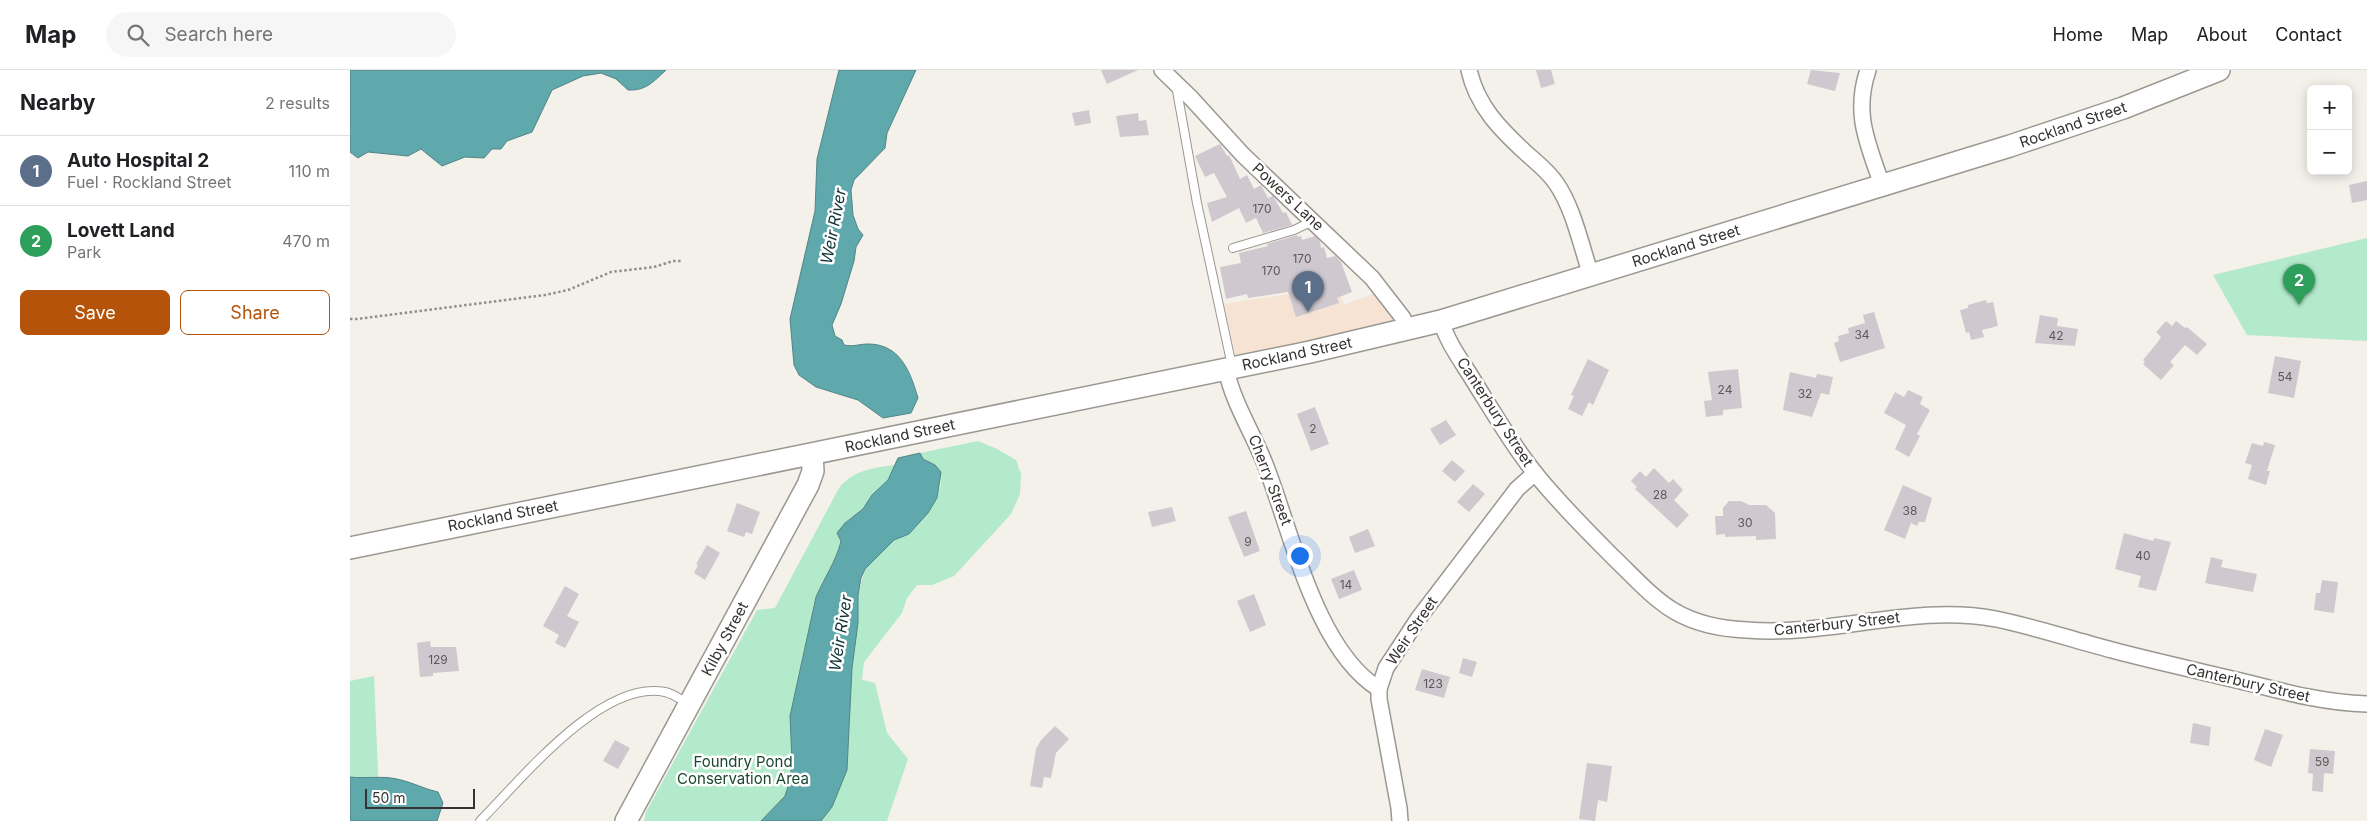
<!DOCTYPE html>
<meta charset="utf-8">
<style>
body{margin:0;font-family:Inter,sans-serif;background:#f6f6f6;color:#202124}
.controls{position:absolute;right:15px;top:15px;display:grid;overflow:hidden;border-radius:8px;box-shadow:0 2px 12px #0003}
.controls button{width:45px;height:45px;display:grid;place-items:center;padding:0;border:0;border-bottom:1px solid #e0e0e0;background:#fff;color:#202124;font:25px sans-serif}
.scale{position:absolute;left:15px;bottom:12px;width:110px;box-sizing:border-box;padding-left:5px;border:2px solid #353331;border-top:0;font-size:14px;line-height:18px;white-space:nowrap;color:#353331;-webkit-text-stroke:4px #fff;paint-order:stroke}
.you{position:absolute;left:949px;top:485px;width:18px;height:18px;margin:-12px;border:4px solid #fff;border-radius:50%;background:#1a73e8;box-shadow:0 0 0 8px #1a73e833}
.badge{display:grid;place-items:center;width:32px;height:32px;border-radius:50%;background:#b45309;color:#fff;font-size:16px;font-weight:700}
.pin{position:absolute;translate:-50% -41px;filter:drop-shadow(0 1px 2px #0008)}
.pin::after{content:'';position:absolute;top:26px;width:18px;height:15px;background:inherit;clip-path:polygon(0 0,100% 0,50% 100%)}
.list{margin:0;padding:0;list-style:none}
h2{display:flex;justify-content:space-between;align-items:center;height:65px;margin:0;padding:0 20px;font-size:21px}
h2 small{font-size:16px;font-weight:400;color:#757577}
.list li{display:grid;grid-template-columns:32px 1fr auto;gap:15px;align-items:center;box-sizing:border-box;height:70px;padding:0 20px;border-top:1px solid #e0e0e0}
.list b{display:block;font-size:19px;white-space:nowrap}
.list p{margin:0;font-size:16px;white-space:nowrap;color:#757577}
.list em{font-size:16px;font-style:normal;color:#757577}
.actions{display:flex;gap:10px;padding:15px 20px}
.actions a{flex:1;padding:11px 0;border:1px solid #b45309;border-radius:8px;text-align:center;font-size:18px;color:#b45309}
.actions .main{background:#b45309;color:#fff}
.icon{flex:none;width:28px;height:28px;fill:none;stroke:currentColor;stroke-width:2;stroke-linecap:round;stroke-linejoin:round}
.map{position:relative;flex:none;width:2017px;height:751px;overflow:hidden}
header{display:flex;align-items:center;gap:30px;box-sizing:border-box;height:70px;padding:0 25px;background:#fff;border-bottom:1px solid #e0e0e0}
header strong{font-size:24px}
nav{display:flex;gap:28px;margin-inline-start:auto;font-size:18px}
.search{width:350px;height:45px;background:#f6f6f6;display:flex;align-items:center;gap:12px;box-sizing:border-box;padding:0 18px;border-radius:28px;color:#757577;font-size:19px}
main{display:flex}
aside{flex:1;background:#fff}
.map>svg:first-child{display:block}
.commercial{fill:#f6e3d3}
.green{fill:#b2eacb}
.water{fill:#5fa8ac;stroke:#528587}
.building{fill:#cfc9cf}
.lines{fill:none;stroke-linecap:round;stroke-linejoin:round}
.lane-casing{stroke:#9b9892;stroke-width:10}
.street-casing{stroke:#9b9892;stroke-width:18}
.secondary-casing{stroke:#9b9892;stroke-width:24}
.path{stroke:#928f8b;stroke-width:2.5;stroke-dasharray:2.5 2.5;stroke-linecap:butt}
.lane{stroke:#fff;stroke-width:8}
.street{stroke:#fff;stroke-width:15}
.secondary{stroke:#fff;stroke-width:21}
.labels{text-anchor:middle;stroke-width:5;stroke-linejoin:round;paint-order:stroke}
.number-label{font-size:12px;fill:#5c5858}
.street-label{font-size:15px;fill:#353331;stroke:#fff}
.park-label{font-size:15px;fill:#194631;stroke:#fff}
.water-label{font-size:16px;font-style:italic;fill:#103537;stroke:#fff}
</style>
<header>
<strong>Map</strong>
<div class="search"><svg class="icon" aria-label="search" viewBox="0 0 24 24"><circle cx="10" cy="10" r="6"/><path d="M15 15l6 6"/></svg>Search here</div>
<nav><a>Home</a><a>Map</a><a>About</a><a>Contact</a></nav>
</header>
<main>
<aside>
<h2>Nearby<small>2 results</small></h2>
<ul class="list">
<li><span class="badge" style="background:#5c6f8a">1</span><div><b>Auto Hospital 2</b><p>Fuel · Rockland Street</p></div><em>110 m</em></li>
<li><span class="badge" style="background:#2e9e5b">2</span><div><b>Lovett Land</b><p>Park</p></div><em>470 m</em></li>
</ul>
<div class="actions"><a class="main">Save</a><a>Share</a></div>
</aside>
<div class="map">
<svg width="2017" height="751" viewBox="0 0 2017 751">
<rect width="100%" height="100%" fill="#f4f0ea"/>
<!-- commercial -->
<path class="commercial" d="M1026 223 1045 250 886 287 874 234 939 224 990 225 994 235Z"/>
<!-- green -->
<g class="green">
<path d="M2017 168V271L1897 265 1863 205Z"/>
<path d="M628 371 647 379 666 390 671 404 670 424 661 444 604 506 582 515H567L557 528 552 543 514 592 512 610 525 613 537 663 558 689 537 751H471L482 737 508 553V525L515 499 544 470 559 464 578 443 587 428 591 413 585 395 573 389 570 383Z"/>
<path d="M545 395 538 410 522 425 513 439 495 453 483 497 472 513 466 527 440 646 442 691 440 710 435 726 411 751H294L296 742 407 540 425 538 489 418C504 400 522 398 545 395Z"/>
<path d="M24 606 30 751H0V611Z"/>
</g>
<!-- water -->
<g class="water">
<path d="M0 0H316C303 12 296 21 278 20L266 9 251 3 233 6 202 20 182 62 157 71 151 79H142L134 88 115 87 92 96 71 79 58 86 18 82 8 88 0 82Z"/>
<path d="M489 0H566L537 63 535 78 504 110 501 120 503 145 508 159 513 165 506 177 504 191 491 234 482 255 485 266 492 270 494 275C504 277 509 274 518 274 550 274 560 301 568 328L561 343 533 348 508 330 466 317 449 305 444 295 440 249 465 141 467 89Z"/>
<path d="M570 383 573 389 585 395 591 402 587 428 578 443 559 464 544 470 515 499 511 508 508 525V553L502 598 497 700 482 737 471 751H411L435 726 440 710 442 691 440 646 466 527C475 506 485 494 491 471L487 463 495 453 513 439 522 425 538 410 548 388Z"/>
<path d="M0 707C17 709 34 705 51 710 64 713 74 719 88 722L93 733 87 751H0Z"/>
</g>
<!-- building -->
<g class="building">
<path d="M751 0H788L757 14Z"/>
<path d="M1186 0H1201L1205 14 1191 18Z"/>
<path d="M1461 0 1490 3 1485 21 1457 14Z"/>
<path d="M739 40 741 53 725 56 722 43Z"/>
<path d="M788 43 789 51 796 50 799 65 770 67 766 46Z"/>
<path d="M870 74 877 86 879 85 890 109 897 105 904 119 911 115 918 128 923 126 933 143 936 142 942 155 913 163 906 148 896 153 889 138 862 152 857 133 877 127 864 103 855 107 845 86Z"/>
<path d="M2017 111V130L2002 133 1999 115Z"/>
<path d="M947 165 948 167 951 166 952 170 965 166 970 171 971 178 974 177 977 188 985 186 991 192 1002 222 987 228 989 233 946 247 938 222 898 228 897 224 876 229 870 197 891 193 889 183 918 176 917 174Z"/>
<path d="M1636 230 1637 233 1643 232 1648 256 1632 260 1634 267 1621 270 1619 262 1616 263 1610 240 1618 238V235Z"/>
<path d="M1524 242 1535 278 1490 292 1484 273 1489 271 1488 266 1499 263 1498 258 1515 253 1513 245Z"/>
<path d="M1690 245 1708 248 1707 256 1728 259 1725 276 1685 273Z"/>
<path d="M1816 251 1822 256 1826 251 1835 258 1837 257 1857 274 1847 285 1835 275 1820 292 1824 295 1811 310 1793 294 1795 292 1793 290 1807 273 1811 267 1806 262Z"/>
<path d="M1925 286 1951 291 1944 328 1918 323Z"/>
<path d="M1238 289 1259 300 1243 335 1239 332 1232 346 1218 339 1224 326 1221 325Z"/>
<path d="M1388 299 1392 338 1373 340V345L1356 347 1354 331 1362 330 1358 302Z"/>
<path d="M1440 302 1466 308 1467 304 1483 307 1479 325 1471 323 1462 347 1433 340Z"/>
<path d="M1558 320 1573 327 1570 334 1580 340 1567 364 1570 366 1559 387 1545 379 1556 355 1534 343 1545 322 1554 327Z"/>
<path d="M965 337 979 374 961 381 947 344Z"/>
<path d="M1096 350 1106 365 1090 375 1080 359Z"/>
<path d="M1914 372 1925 375 1917 401H1920L1916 415 1898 409 1902 395 1895 393 1902 373 1913 376Z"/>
<path d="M1102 390 1115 401 1105 412 1092 401Z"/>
<path d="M1304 398 1319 413 1323 409 1333 420 1324 430 1339 445 1327 458 1285 419 1287 417 1281 411 1290 401 1296 407Z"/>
<path d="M1123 414 1135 424 1119 442 1107 432Z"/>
<path d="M1553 415 1582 428 1575 452H1569L1567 456 1561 453 1555 469 1534 460Z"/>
<path d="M1379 431H1391L1399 435H1416L1425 443 1426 469 1406 470V466L1375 467V464L1366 465 1365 446H1373V438Z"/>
<path d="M387 433 410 442 402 464 396 462 394 467 377 461Z"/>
<path d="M822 437 826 451 802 457 798 442Z"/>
<path d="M896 441 910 481 894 487 878 447Z"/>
<path d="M1018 459 1025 476 1005 483 999 467Z"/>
<path d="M1774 463 1803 471 1804 468 1821 472 1806 521 1788 517 1791 506 1765 499Z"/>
<path d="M357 475 370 483 355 510 344 503 348 495 346 494Z"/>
<path d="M1861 487 1873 490 1871 497 1907 504 1903 522 1855 513Z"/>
<path d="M1004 500 1012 520 989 529 981 509Z"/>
<path d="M1972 510 1988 512 1984 543 1964 540 1966 523H1970Z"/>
<path d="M215 516 229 524 217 546 229 552 215 578 205 573 209 565 193 556Z"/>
<path d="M904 524 916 555 900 562 887 531Z"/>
<path d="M80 571 81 577H106L109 601 83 603V606L70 607 67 573Z"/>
<path d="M1113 588 1127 592 1122 607 1109 603Z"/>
<path d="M1072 599 1100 607 1094 628 1065 620Z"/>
<path d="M1843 653 1861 657 1859 676 1840 673Z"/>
<path d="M705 656 719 669 706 683 701 708 694 707 692 718 680 716 686 679 691 670Z"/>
<path d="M1915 659 1933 665 1921 697 1904 690Z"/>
<path d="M265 670 280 678 268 699 253 691Z"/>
<path d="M1960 679 1985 681 1983 704 1974 703 1973 722 1962 721 1963 704 1958 703Z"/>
<path d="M1237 693 1262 696 1257 732 1248 730 1245 751 1229 749Z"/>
</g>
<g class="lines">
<!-- lane casing -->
<g class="lane-casing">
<g id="lane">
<path d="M826 15 847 133 882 296"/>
<path d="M883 178 944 160 963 151"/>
<path d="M130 751C170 711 251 609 315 622 324 624 331 630 339 634"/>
</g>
</g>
<!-- street casing -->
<g class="street-casing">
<g id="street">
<path d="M812 0 841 28 893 85 1022 208 1053 248 1057 260"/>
<path d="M1119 0C1127 36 1150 59 1176 83 1186 92 1198 101 1206 113 1224 139 1231 176 1241 205"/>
<path d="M1518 0C1503 44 1518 74 1532 115"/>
<path d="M1091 251C1098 274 1113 293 1125 313 1145 345 1165 379 1189 408 1212 436 1238 462 1263 487 1283 506 1301 527 1324 541 1346 554 1372 559 1397 560 1481 567 1563 533 1646 549 1685 557 1724 570 1762 580 1807 592 1854 602 1899 613 1938 623 1977 633 2017 634"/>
<path d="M876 299C883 333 903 363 915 394 942 462 965 579 1029 619"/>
<path d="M1050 751 1049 738 1029 629V619L1036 598 1068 549 1167 419 1185 403"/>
</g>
</g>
<!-- secondary casing -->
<g class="secondary-casing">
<g id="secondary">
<path d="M0 478 960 282 1091 251 1660 76 1773 38 1869 0"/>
<path d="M276 751 458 415 463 401 462 384"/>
</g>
</g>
<!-- path -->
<path class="path" d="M0 249H7L195 225 218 220 261 202 304 197 323 191H331"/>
<!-- lane -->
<use href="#lane" class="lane"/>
<!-- street -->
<use href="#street" class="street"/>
<!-- secondary -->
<use href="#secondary" class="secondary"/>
</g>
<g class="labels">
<!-- number labels -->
<g class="number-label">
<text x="912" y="143">170</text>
<text x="952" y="193">170</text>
<text x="921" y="205">170</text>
<text x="1512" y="269">34</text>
<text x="1706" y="270">42</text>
<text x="1935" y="311">54</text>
<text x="1375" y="324">24</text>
<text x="1455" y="328">32</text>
<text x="963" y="363">2</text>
<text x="1310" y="429">28</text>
<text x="1560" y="445">38</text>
<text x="1395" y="457">30</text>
<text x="898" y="476">9</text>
<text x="1793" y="490">40</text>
<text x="996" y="519">14</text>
<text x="88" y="594">129</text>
<text x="1083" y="618">123</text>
<text x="1972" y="696">59</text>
</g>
<!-- street labels -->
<g class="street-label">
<text transform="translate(1723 55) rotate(-19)" y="5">Rockland Street</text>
<text transform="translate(938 127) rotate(43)" y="5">Powers Lane</text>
<text transform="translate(1336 176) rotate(-17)" y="5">Rockland Street</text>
<text transform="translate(947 284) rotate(-12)" y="5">Rockland Street</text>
<text transform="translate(1145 342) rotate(57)" y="5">Canterbury Street</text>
<text transform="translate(550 366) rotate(-12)" y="5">Rockland Street</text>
<text transform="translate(920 410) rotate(69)" y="5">Cherry Street</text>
<text transform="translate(153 446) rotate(-11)" y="5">Rockland Street</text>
<text transform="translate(1487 554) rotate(-6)" y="5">Canterbury Street</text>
<text transform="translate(1062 561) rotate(-56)" y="5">Weir Street</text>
<text transform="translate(375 569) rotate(-62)" y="5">Kilby Street</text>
<text transform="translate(1898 613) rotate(13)" y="5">Canterbury Street</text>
</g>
<!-- park labels -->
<g class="park-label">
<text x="393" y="697">Foundry Pond<tspan x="393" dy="17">Conservation Area</tspan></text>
</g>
<!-- water labels -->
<g class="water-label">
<text transform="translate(483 156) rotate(-79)" y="6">Weir River</text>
<text transform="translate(490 563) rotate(-81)" y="6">Weir River</text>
</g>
</g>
</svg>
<div class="controls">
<button>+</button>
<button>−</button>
</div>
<div class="scale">50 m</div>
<div class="you"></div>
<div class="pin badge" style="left:958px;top:242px;background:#5c6f8a">1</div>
<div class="pin badge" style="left:1949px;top:235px;background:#2e9e5b">2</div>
</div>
</main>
